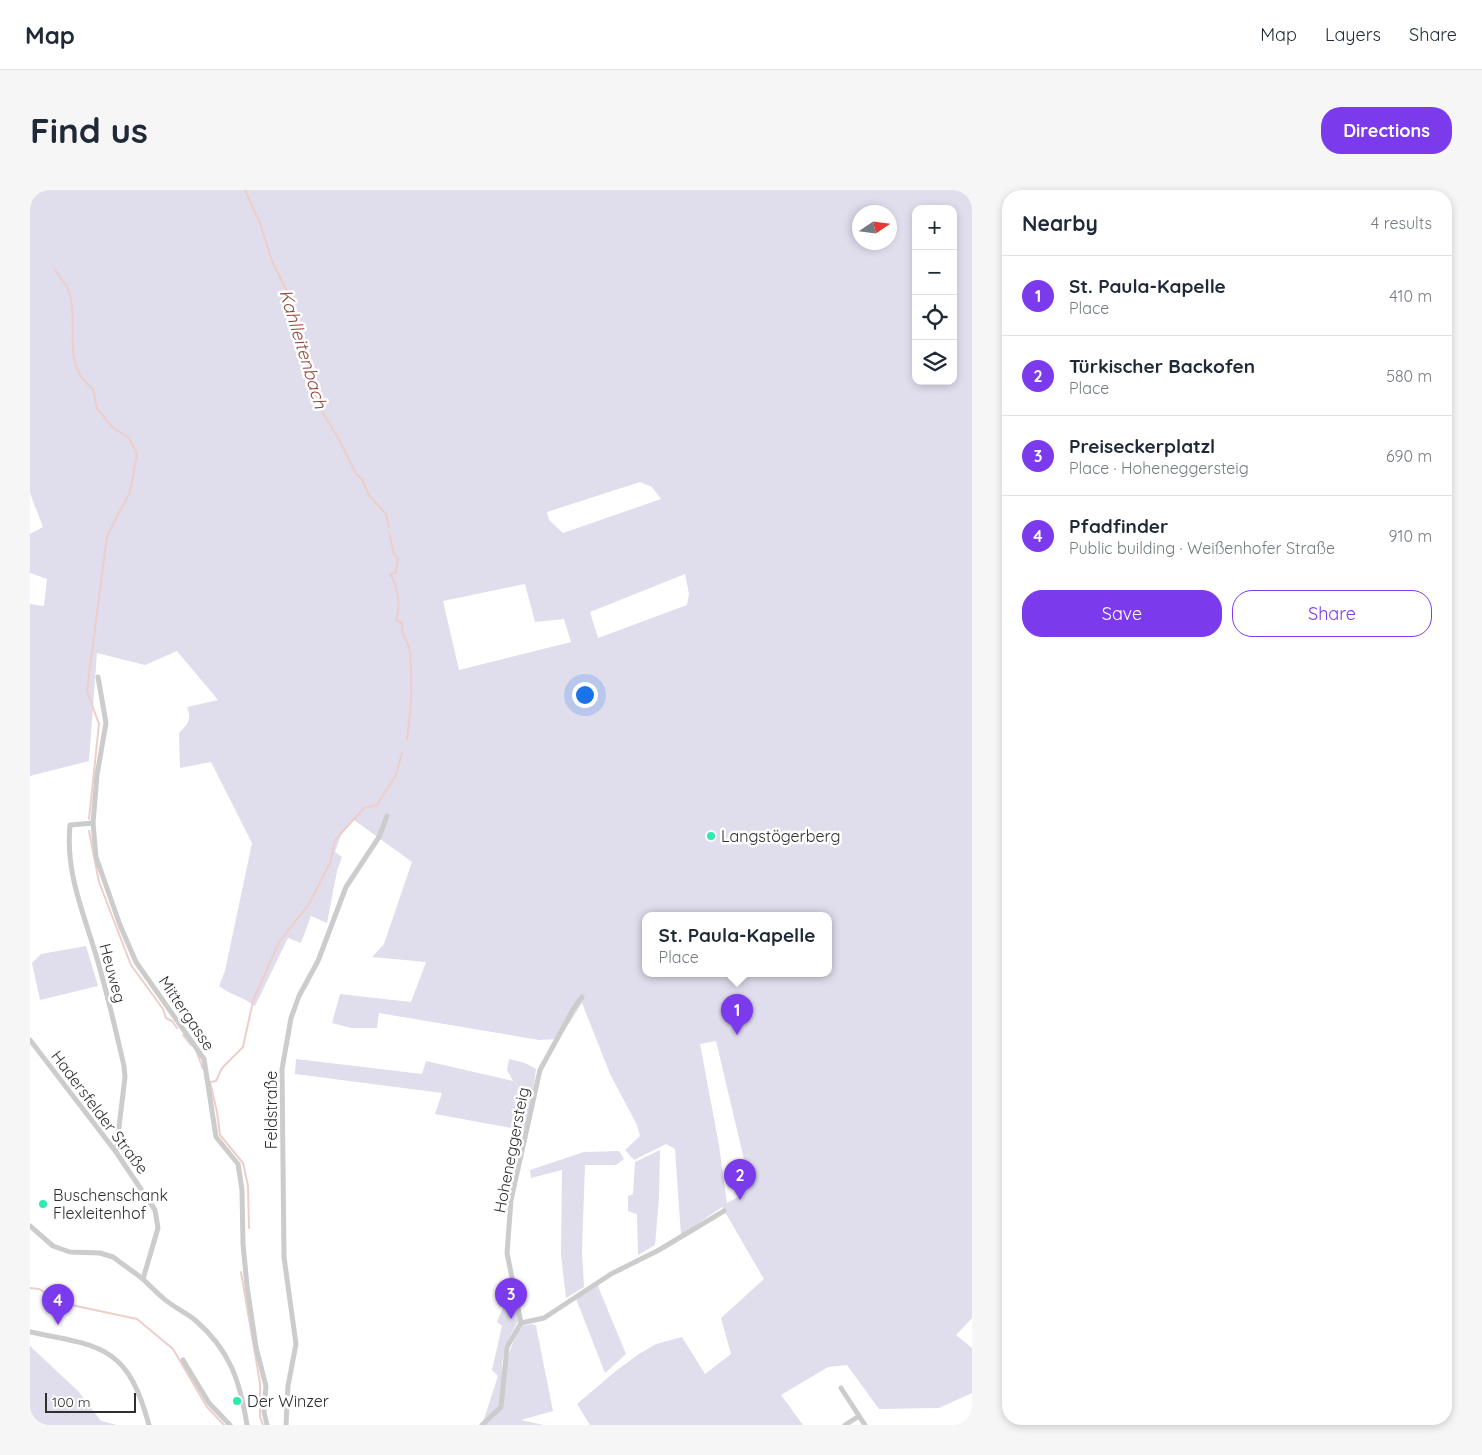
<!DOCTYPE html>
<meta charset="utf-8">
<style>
body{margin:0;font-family:Quicksand,sans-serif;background:#f6f6f7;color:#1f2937}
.controls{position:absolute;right:15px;top:15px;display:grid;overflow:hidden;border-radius:10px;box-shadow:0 2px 8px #0003}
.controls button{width:45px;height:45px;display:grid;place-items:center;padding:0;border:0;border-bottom:1px solid #e0e1e3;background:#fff;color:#1f2937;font:25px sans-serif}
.compass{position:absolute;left:822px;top:15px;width:45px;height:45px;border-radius:50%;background:#fff;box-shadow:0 2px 8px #0003;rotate:77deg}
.scale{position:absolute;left:15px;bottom:12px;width:91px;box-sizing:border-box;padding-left:5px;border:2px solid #2f2f2f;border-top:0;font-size:14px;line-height:18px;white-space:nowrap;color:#2f2f2f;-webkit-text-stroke:4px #fff;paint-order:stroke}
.you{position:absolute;left:554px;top:504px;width:18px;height:18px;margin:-12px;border:4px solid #fff;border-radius:50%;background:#1a73e8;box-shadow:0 0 0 8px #1a73e833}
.badge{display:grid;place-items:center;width:32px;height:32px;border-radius:50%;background:#7c3aed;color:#fff;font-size:16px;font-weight:700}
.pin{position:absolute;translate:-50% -41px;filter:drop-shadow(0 1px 2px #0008)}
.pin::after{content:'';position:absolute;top:26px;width:18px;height:15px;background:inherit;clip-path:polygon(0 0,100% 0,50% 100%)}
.popup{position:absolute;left:612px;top:722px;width:190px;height:65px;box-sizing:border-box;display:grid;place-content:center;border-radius:10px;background:#fff;filter:drop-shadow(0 1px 4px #0005);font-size:16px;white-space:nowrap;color:#747a83}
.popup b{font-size:19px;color:#1f2937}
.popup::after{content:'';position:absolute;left:50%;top:100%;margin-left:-10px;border:10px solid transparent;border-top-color:#fff}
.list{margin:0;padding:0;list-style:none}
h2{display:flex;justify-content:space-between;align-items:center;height:65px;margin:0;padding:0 20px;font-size:21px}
h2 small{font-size:16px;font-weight:400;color:#747a83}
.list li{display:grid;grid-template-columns:32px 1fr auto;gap:15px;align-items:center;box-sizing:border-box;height:80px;padding:0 20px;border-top:1px solid #e0e1e3}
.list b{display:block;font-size:19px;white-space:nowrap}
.list p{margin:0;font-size:16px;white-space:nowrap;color:#747a83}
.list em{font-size:16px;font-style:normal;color:#747a83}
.actions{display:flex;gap:10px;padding:15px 20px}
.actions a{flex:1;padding:11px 0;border:1px solid #7c3aed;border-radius:20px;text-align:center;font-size:18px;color:#7c3aed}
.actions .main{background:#7c3aed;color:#fff}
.icon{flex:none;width:28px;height:28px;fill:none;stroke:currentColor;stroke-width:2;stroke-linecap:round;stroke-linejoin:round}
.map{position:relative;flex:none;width:942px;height:1235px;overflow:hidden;border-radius:20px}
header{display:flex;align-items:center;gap:30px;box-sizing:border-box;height:70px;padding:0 25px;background:#fff;border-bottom:1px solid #e0e1e3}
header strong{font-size:24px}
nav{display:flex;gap:28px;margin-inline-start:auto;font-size:18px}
.intro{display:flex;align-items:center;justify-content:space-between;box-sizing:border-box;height:120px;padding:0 30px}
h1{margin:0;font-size:35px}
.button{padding:12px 22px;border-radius:20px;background:#7c3aed;color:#fff;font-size:18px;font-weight:700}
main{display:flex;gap:30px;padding:0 30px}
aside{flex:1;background:#fff;border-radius:20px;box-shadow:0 2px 8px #0003}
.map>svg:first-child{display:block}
.green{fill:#e0dded;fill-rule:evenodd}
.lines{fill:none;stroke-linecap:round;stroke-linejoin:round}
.stream{stroke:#edcec9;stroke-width:2}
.minor{stroke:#ccc;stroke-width:5}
.poi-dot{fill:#2eeaaf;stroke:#fff;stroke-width:2}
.labels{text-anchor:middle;stroke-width:5;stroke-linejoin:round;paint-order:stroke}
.poi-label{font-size:16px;fill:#2f2f2f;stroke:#fff;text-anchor:start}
.street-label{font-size:16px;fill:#2f2f2f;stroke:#fff}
.water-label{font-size:18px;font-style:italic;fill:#94483b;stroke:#fff}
</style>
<header>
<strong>Map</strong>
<nav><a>Map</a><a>Layers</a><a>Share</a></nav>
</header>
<div class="intro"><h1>Find us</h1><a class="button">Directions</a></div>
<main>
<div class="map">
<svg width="942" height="1235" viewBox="0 0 942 1235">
<rect width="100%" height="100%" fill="#fff"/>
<!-- green -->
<g class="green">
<path d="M0 0H942V1128L926 1145 942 1158V1203L909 1218 849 1219 817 1175 798 1177 751 1205 773 1235H560L547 1214 587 1180 609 1164 626 1154 652 1147 675 1184 701 1164 691 1128 734 1089 692 1017 651 1045 645 959 636 954 604 970 595 960 610 946 607 935 580 884 552 813 529 849 509 850 349 823 347 838H321L302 833 310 804 381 812 396 772 342 767 354 754 382 672 324 630 311 645 305 662 312 667 307 681 297 733 281 726 271 753 258 748 225 816C213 807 201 805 189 796L195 781 222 653 181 572 150 578 149 543C158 534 162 530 157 517L188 510 147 461 115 475 67 463 59 571 0 586V414L14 416 17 389 0 383V344L13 337 0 303ZM886 19H923V191H886ZM829 22H859V52H829ZM610 292 622 297 631 309 533 343 519 330 517 322ZM655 384 659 404 657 415 568 448 560 422ZM495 394 505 432 534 429 541 452 429 480 413 411ZM616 726H798V784H616ZM686 851 717 982 708 1007 697 1013 689 955 670 854Z"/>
<path d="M56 756 68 796 10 810 2 773 11 764Z"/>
<path d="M266 869 392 884 396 871 483 891 477 880 479 869 495 873 506 879 498 941 405 924 412 903 265 884Z"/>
<path d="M630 960 629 1008 625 1055 608 1065 607 1024 598 1021V1006L603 1004 605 972Z"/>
<path d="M589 961 594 969 586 975H555L552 1061 554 1097 536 1108 531 1065 532 980 501 988 500 980 554 962Z"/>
<path d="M477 1090 482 1095 488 1131 475 1156 472 1174 475 1190C475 1169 481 1154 492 1136L502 1134 506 1136 523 1221 491 1230 514 1235H449L453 1232 468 1186 462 1180 472 1136 467 1132 479 1103Z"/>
<path d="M567 1094 596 1164 575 1183 545 1106Z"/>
<path d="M0 1156 49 1202 71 1231 87 1235H0Z"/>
</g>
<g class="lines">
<!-- stream -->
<g class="stream">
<path d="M215 0 230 33 242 71 257 101 264 137 273 152 279 170 288 215 310 251 326 284 332 289 339 305 356 324 359 337"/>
<path d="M25 80C29 86 35 93 38 99 51 133 29 174 63 199L67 218 82 237 99 248 107 264 100 302 77 346 57 501 69 534 59 629"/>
<path d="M359 342 364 364 368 369 366 382 360 385C368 395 371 418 366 430L372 433C370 448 379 450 380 462 383 493 381 518 377 549"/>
<path d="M59 641 69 692 101 775 133 819 136 828 142 831 147 838"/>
<path d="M153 845 161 855"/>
<path d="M166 860 173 879"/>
<path d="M219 1038 218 996 213 973 190 945 187 922 180 892 186 891 192 878 213 857 223 811 249 752 279 714 300 673 305 650 334 618 347 615 366 585 372 563"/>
<path d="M211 1082 230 1193V1227L233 1235"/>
<path d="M0 1098 9 1099 32 1113 107 1129 143 1159 177 1217 194 1235"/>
</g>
<!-- minor -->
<g class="minor">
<path d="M68 487 76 533 67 585 63 633 66 667 90 735 106 772 174 869 186 947 208 974 212 1000 213 1054 217 1096 226 1157 236 1196 234 1222 237 1235"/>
<path d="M63 633 40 635C35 684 55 726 68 772 78 806 86 841 94 876L95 887 86 962"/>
<path d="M0 850 86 962 125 1020 128 1038 113 1089C120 1096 126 1102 133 1108 143 1117 155 1122 165 1130 200 1160 210 1191 217 1235"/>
<path d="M0 1036 23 1056 40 1062 70 1063 83 1067 113 1089"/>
<path d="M491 1133 514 1128 581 1084 629 1060 694 1021"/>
<path d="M0 1142C73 1156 98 1157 119 1235"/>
<path d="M153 1170 179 1213 200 1235"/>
<path d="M811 1198 835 1235"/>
<path d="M256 1235 258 1196 266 1154 254 1067 252 879 261 828 269 806 288 771 316 697 349 647 357 626"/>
<path d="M452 1235 471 1217 477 1157 491 1133 477 1063 481 1010 510 880 544 818 552 807"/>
<path d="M815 1235 829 1226"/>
</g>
</g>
<!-- markers -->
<g class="poi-dot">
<circle cx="681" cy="646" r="5"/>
<circle cx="13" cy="1014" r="5"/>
<circle cx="207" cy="1211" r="5"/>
</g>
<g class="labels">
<!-- poi labels -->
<g class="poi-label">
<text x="691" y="652">Langstögerberg</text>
<text x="23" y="1011">Buschenschank<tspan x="23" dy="18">Flexleitenhof</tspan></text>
<text x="217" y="1217">Der Winzer</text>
</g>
<!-- street labels -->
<g class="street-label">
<text transform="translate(83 783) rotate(75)" y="6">Heuweg</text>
<text transform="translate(157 823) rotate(56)" y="6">Mittergasse</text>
<text transform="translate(241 920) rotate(-90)" y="6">Feldstraße</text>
<text transform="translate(70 922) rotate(53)" y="6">Hadersfelder Straße</text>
<text transform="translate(481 960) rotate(-79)" y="6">Hoheneggersteig</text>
</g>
<!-- water labels -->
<g class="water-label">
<text transform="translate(273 159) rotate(73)" y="6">Kahlleitenbach</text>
</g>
</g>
</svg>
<div class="controls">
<button>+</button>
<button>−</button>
<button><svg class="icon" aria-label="locate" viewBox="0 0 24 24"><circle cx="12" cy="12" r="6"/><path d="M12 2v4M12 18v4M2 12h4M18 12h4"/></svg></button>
<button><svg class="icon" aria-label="layers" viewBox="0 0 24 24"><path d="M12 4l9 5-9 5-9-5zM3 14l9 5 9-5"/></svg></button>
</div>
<svg class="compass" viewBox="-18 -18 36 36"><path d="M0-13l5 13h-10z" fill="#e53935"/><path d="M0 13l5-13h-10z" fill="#747a83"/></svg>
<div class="scale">100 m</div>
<div class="you"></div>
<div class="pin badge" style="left:707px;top:845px">1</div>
<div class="popup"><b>St. Paula-Kapelle</b>Place</div>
<div class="pin badge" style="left:710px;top:1010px">2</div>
<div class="pin badge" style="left:481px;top:1129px">3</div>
<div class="pin badge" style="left:28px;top:1135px">4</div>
</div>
<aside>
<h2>Nearby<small>4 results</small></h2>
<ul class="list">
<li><span class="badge">1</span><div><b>St. Paula-Kapelle</b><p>Place</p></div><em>410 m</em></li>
<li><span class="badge">2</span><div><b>Türkischer Backofen</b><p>Place</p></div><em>580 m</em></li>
<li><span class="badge">3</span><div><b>Preiseckerplatzl</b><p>Place · Hoheneggersteig</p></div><em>690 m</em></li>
<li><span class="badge">4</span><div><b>Pfadfinder</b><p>Public building · Weißenhofer Straße</p></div><em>910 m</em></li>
</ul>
<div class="actions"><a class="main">Save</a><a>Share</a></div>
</aside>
</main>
